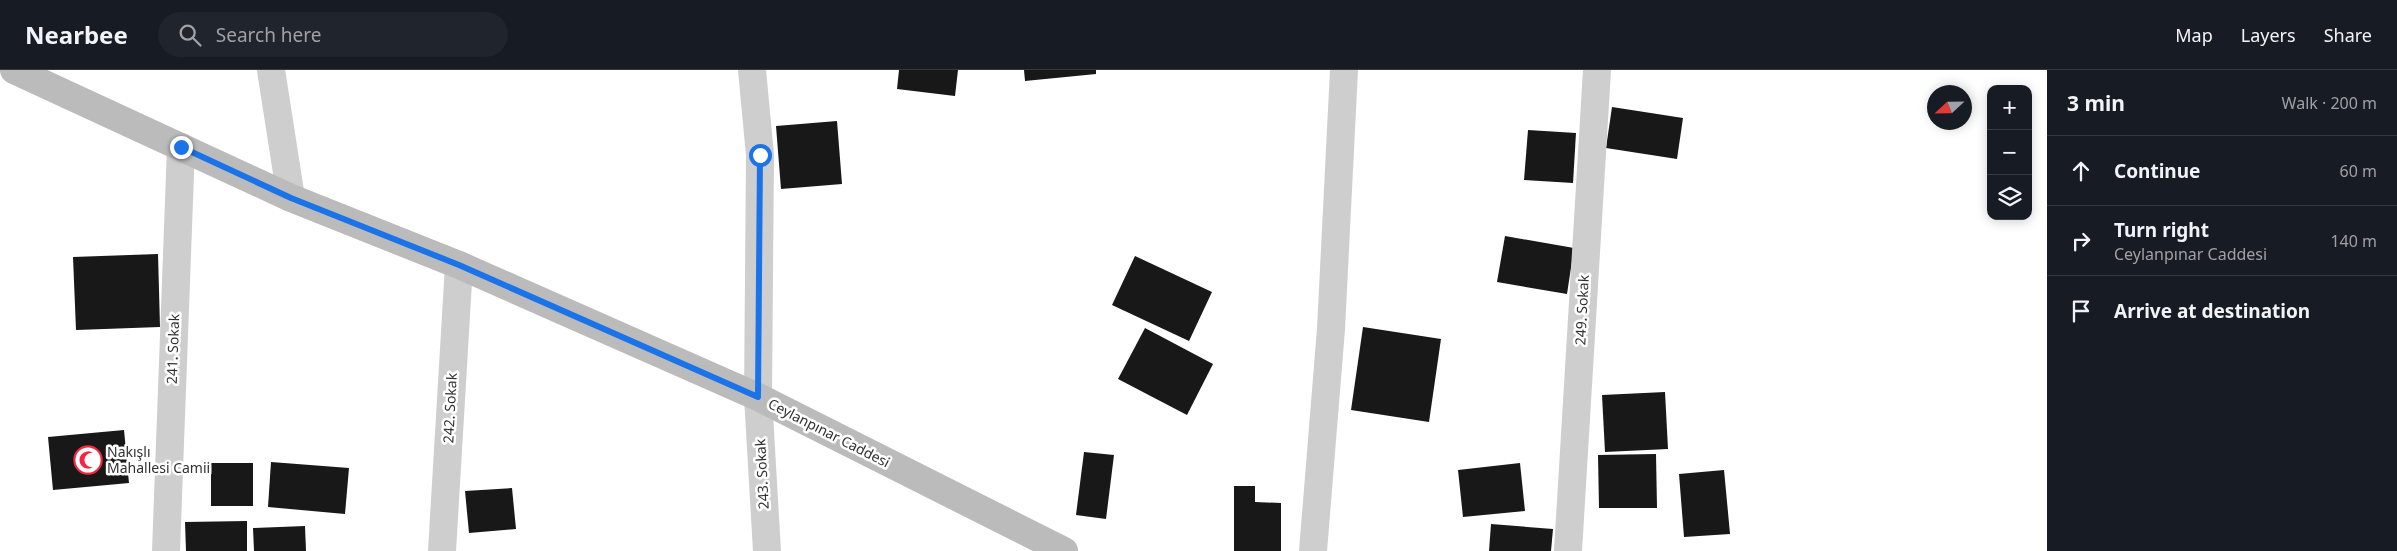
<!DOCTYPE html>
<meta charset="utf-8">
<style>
body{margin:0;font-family:"Noto Sans",sans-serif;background:#20242c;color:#f1f3f6}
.controls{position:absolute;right:15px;top:15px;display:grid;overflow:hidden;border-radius:10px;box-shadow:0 2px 12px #0003}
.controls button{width:45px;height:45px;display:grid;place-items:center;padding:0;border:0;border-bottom:1px solid #363941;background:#171b24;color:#f1f3f6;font:25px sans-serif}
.compass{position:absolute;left:1927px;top:15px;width:45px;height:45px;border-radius:50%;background:#171b24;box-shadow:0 2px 12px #0003;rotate:248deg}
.stop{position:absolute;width:15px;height:15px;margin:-11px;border:4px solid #1a73e8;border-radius:50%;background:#fff}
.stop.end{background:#1a73e8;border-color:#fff;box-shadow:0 1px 5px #0008}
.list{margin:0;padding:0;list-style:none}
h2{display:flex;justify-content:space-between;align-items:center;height:65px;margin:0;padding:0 20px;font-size:21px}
h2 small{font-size:16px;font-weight:400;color:#9ea1a6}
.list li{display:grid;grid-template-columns:32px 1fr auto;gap:15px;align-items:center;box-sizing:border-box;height:70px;padding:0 20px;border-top:1px solid #363941}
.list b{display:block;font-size:19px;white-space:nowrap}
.list p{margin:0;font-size:16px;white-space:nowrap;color:#9ea1a6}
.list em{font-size:16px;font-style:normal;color:#9ea1a6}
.icon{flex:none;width:28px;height:28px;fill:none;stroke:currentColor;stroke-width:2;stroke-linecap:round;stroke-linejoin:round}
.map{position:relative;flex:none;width:2047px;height:481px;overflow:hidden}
header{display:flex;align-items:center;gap:30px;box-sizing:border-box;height:70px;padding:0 25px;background:#171b24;border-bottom:1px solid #363941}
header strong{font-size:24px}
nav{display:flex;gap:28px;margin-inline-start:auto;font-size:18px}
.search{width:350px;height:45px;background:#20242c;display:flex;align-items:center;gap:12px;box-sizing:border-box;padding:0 18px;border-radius:28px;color:#9ea1a6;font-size:19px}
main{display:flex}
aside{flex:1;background:#171b24}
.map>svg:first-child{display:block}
.building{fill:#181818}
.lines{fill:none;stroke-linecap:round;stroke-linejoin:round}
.street{stroke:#cecece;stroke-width:28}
.secondary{stroke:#bbb;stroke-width:28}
.route{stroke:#1a73e8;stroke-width:6}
.labels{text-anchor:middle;stroke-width:5;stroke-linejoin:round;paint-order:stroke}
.street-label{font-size:14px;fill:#313131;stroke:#fff}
.poi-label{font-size:14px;fill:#313131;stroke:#fff;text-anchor:start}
</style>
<header>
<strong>Nearbee</strong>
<div class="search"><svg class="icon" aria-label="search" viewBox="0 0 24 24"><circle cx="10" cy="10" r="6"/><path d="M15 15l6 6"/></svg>Search here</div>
<nav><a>Map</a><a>Layers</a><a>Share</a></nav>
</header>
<main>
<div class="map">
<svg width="2047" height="481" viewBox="0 0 2047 481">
<rect width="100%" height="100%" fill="#fff"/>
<!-- building -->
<g class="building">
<path d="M899 0H958L955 26 897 19Z"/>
<path d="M1024 0H1096V4L1025 11Z"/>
<path d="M1612 37 1683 48 1677 89 1606 78Z"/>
<path d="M837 51 842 114 781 119 776 56Z"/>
<path d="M1528 60 1576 63 1573 113 1524 110Z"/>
<path d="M1505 166 1574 178 1567 224 1497 212Z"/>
<path d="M158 184 160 257 76 260 73 187Z"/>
<path d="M1135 186 1212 222 1189 271 1112 235Z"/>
<path d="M1363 257 1441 269 1429 352 1351 340Z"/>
<path d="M1145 258 1213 294 1187 345 1118 309Z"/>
<path d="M1665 322 1668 379 1605 382 1602 325Z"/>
<path d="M124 360 129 413 53 420 48 367Z"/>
<path d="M1084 382 1114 385 1106 449 1076 445Z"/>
<path d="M1656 384 1657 438H1599L1598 385Z"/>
<path d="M271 392 349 398 345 444 268 437Z"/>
<rect x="211" y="393" width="42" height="43"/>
<path d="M1520 393 1525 441 1463 447 1458 400Z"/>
<path d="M1724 400 1730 464 1684 467 1679 404Z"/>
<path d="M1234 416H1255V432L1281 433V481H1234Z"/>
<path d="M512 418 516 459 469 463 465 421Z"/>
<path d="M247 451V481H186L185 452Z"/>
<path d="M1491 454 1553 459 1551 481H1489Z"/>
<path d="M305 456 306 481H254L253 458Z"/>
</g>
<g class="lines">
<!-- street -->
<g class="street">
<path d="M271 0 291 128"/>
<path d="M752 0 760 85 758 327 767 481"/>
<path d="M166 481 181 77"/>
<path d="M442 481 459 195"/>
<path d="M1313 481 1331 259 1344 0"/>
<path d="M1568 481 1597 0"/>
</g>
<!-- secondary -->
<path class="secondary" d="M14 0 291 128 459 195 758 327 1064 481"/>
</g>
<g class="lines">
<!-- route -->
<path class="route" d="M181 77 291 128 459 195 758 327 760 85"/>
</g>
<!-- icons -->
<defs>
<g id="mosque-ring" transform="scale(1.4375)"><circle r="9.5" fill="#fff" stroke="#f52641" stroke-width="1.5"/><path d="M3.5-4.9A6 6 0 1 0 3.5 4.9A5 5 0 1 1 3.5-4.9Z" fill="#f52641"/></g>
</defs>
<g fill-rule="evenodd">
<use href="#mosque-ring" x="88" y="390"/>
</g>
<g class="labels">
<!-- street labels -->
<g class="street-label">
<text transform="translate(1582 240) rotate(-87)" y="5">249. Sokak</text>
<text transform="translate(173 279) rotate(-88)" y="5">241. Sokak</text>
<text transform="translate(450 338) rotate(-87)" y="5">242. Sokak</text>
<text transform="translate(829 363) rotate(27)" y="5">Ceylanpınar Caddesi</text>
<text transform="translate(762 404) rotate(-93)" y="5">243. Sokak</text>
</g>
<!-- poi labels -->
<g class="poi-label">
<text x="107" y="387">Nakışlı<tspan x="107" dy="16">Mahallesi Camii</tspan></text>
</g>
</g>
</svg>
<div class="controls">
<button>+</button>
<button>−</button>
<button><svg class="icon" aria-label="layers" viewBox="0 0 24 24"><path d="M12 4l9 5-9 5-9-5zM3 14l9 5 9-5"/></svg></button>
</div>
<svg class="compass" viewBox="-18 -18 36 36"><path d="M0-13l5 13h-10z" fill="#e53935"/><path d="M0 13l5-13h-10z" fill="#9ea1a6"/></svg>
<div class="stop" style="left:760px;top:85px"></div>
<div class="stop end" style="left:181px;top:77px"></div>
</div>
<aside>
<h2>3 min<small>Walk · 200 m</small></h2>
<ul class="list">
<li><svg class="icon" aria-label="ahead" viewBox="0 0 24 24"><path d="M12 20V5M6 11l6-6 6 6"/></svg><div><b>Continue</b></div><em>60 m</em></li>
<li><svg class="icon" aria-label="right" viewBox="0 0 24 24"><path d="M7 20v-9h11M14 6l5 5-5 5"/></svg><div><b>Turn right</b><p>Ceylanpınar Caddesi</p></div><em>140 m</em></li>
<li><svg class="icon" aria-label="arrive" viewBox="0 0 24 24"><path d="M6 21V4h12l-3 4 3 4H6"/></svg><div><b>Arrive at destination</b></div></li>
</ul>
</aside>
</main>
